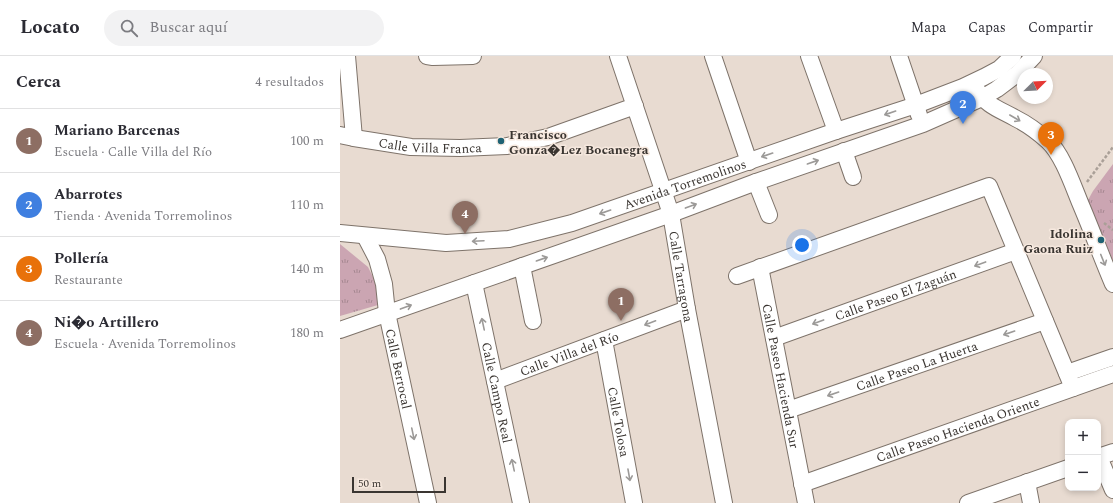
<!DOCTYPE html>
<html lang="es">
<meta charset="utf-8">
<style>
body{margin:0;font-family:Spectral,serif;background:#f2f2f3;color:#2b2b33}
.controls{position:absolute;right:12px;bottom:12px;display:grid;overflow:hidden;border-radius:8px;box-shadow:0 2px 6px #0003}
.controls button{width:36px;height:36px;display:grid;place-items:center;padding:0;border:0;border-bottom:1px solid #e1e1e2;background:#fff;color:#2b2b33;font:20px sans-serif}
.compass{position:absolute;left:677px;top:12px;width:36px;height:36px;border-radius:50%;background:#fff;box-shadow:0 2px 6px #0003;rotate:66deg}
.scale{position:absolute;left:12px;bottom:10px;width:94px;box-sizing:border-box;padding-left:4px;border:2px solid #3a3531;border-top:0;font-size:11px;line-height:14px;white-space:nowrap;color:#3a3531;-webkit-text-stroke:3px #f6e8de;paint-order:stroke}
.you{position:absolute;left:462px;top:189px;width:14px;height:14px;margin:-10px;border:3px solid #fff;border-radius:50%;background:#1a73e8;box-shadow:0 0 0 6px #1a73e833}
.badge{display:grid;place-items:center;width:26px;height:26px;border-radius:50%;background:#111827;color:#fff;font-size:13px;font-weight:700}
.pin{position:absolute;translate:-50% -33px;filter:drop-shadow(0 1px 2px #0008)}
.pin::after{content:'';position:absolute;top:21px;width:14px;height:12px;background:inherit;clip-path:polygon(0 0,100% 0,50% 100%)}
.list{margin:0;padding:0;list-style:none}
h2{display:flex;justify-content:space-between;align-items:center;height:52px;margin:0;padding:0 16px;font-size:17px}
h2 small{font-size:13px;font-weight:400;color:#7c7c81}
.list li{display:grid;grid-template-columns:26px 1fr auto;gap:12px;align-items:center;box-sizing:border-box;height:64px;padding:0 16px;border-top:1px solid #e1e1e2}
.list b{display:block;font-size:15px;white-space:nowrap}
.list p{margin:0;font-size:13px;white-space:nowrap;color:#7c7c81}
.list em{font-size:13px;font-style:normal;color:#7c7c81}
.icon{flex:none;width:22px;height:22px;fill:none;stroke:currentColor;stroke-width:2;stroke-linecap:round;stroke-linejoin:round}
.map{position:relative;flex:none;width:773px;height:447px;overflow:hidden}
header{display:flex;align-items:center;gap:24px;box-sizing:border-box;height:56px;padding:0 20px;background:#fff;border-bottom:1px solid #e1e1e2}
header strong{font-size:19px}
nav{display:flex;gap:22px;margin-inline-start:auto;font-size:14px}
.search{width:280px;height:36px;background:#f2f2f3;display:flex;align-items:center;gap:10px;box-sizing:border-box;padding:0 14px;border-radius:22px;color:#7c7c81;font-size:15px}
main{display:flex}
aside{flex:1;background:#fff}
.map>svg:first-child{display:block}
.park{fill:url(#park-tufts)}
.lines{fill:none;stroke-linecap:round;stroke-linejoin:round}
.minor-casing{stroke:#7e736a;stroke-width:18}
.path{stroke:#a99f97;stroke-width:2.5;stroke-dasharray:3 2;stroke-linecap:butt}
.minor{stroke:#fff;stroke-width:16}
.oneway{stroke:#9c9a98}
.poi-dot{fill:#1e6274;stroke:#f6e8de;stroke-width:1.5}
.labels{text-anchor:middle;stroke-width:3;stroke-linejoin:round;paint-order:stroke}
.poi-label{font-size:13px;font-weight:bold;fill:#3a3531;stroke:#f6e8de;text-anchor:start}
.street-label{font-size:13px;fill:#3a3531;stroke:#f6e8de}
</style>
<header>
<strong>Locato</strong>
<div class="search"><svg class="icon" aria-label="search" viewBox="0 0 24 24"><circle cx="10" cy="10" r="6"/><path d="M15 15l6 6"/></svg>Buscar aquí</div>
<nav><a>Mapa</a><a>Capas</a><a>Compartir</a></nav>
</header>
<main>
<aside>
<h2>Cerca<small>4 resultados</small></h2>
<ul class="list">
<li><span class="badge" style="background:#8d6e63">1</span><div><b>Mariano Barcenas</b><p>Escuela · Calle Villa del Río</p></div><em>100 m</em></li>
<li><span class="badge" style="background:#3f7fe0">2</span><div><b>Abarrotes</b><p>Tienda · Avenida Torremolinos</p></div><em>110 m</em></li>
<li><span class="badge" style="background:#e8710a">3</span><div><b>Pollería</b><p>Restaurante</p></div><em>140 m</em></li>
<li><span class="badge" style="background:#8d6e63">4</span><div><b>Ni�o Artillero</b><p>Escuela · Avenida Torremolinos</p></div><em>180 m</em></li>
</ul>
</aside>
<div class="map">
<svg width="773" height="447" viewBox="0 0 773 447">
<defs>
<pattern id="park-tufts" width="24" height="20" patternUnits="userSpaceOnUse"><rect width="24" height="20" fill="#cba5b2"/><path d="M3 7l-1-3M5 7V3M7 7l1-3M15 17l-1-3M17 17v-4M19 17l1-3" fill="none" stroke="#a68791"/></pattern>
</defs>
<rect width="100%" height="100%" fill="#e8dbd1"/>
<!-- park -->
<g class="park">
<path d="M773 108V205L748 144 753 135Z"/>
<path d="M0 188 28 211 36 227 38 249 0 260Z"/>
</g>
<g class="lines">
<!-- minor casing -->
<g class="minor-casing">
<g id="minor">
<path d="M7 0 14 82"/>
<path d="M87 0 93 1 133 0"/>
<path id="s1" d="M278 0 331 158 347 253 384 447"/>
<path d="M373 0 409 106"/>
<path d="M469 0 496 75"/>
<path d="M559 0 579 59"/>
<path d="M637 34C647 50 659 53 675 62 687 68 698 76 708 85 723 99 733 130 741 149 752 175 762 202 773 228"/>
<path id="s2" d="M0 79 14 82 71 91 120 92 167 90 208 81 295 50"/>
<path d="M504 95 513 121"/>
<path d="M416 126 429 159"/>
<path id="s3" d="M0 177 106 187 169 183 232 167 496 75 576 49 623 31 644 21 659 13 673 0"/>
<path id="s4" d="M25 180 37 203 44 228 47 257 88 447"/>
<path d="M182 210 193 265"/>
<path id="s5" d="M420 211 466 447"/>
<path d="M397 220 649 130 733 332"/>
<path id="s6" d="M134 227 181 447"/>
<path d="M0 274 331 158 416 126 583 68 642 42 657 33 677 18 694 0"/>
<path id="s7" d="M434 282 676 195"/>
<path id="s8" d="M264 284 294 447"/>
<path d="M727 317 773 301"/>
<path id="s9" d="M155 325 347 253"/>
<path id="s10" d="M448 354 705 265"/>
<path d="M758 401 773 396"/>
<path d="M759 401 773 434"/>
<path d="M687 426 691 447"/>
<path id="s11" d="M462 428 773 318"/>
<path d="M628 447 728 412"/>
</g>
</g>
<!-- path -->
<g class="path">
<path d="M747 126 773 91"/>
<path d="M764 167 773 174"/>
</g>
<!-- minor -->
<use href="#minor" class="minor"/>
</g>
<!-- one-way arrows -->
<defs><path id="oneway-shaft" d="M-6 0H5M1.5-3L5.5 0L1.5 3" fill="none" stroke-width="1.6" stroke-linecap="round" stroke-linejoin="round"/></defs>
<g class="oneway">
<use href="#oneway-shaft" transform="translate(550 57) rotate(161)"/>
<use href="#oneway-shaft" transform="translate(675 62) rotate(30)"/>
<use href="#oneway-shaft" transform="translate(427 99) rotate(161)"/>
<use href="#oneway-shaft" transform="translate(473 106) rotate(-19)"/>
<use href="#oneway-shaft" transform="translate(351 150) rotate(-20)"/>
<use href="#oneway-shaft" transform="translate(265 156) rotate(161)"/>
<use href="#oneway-shaft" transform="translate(138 185) rotate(177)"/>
<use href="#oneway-shaft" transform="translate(202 203) rotate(-19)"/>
<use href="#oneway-shaft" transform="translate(763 204) rotate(68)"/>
<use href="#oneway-shaft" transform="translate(640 208) rotate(160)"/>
<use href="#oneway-shaft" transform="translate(66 251) rotate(-20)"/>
<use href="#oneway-shaft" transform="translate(478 266) rotate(160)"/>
<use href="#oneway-shaft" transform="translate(310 267) rotate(159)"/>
<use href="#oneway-shaft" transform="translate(143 268) rotate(-102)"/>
<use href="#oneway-shaft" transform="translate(669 277) rotate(161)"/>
<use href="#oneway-shaft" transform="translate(493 338) rotate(161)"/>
<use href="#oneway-shaft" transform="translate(73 378) rotate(78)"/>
<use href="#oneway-shaft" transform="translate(173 409) rotate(-102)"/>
<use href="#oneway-shaft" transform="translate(289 419) rotate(80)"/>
</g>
<!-- markers -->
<g class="poi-dot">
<circle cx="161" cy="85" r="4"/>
<circle cx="761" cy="184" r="4"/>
</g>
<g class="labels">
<!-- poi labels -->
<g class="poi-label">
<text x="169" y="83">Francisco<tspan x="169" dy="15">Gonza�Lez Bocanegra</tspan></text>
<text x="753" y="182" text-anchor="end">Idolina<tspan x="753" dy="15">Gaona Ruiz</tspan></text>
</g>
<!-- street labels -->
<g class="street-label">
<text dy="5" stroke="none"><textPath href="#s2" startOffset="91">Calle Villa Franca</textPath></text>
<text dy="5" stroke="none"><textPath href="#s3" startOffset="354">Avenida Torremolinos</textPath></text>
<text dy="5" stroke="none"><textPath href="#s1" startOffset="230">Calle Tarragona</textPath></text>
<text dy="5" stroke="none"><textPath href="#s7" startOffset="129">Calle Paseo El Zaguán</textPath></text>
<text dy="5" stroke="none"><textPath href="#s9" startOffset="79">Calle Villa del Río</textPath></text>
<text dy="5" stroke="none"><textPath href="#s10" startOffset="136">Calle Paseo La Huerta</textPath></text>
<text dy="5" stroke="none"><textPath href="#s4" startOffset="138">Calle Berrocal</textPath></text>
<text dy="5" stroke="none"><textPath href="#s5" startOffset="111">Calle Paseo Hacienda Sur</textPath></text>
<text dy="5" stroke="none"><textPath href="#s6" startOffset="112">Calle Campo Real</textPath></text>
<text dy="5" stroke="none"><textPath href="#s8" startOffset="83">Calle Tolosa</textPath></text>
<text dy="5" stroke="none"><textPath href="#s11" startOffset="165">Calle Paseo Hacienda Oriente</textPath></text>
</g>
</g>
</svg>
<div class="controls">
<button>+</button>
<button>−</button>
</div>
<svg class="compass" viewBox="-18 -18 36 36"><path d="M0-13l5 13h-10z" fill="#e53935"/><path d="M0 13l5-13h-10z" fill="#7c7c81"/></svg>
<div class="scale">50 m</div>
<div class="you"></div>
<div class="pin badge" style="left:281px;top:265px;background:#8d6e63">1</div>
<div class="pin badge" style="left:623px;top:68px;background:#3f7fe0">2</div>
<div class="pin badge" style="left:711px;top:99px;background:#e8710a">3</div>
<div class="pin badge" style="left:125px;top:178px;background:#8d6e63">4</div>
</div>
</main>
